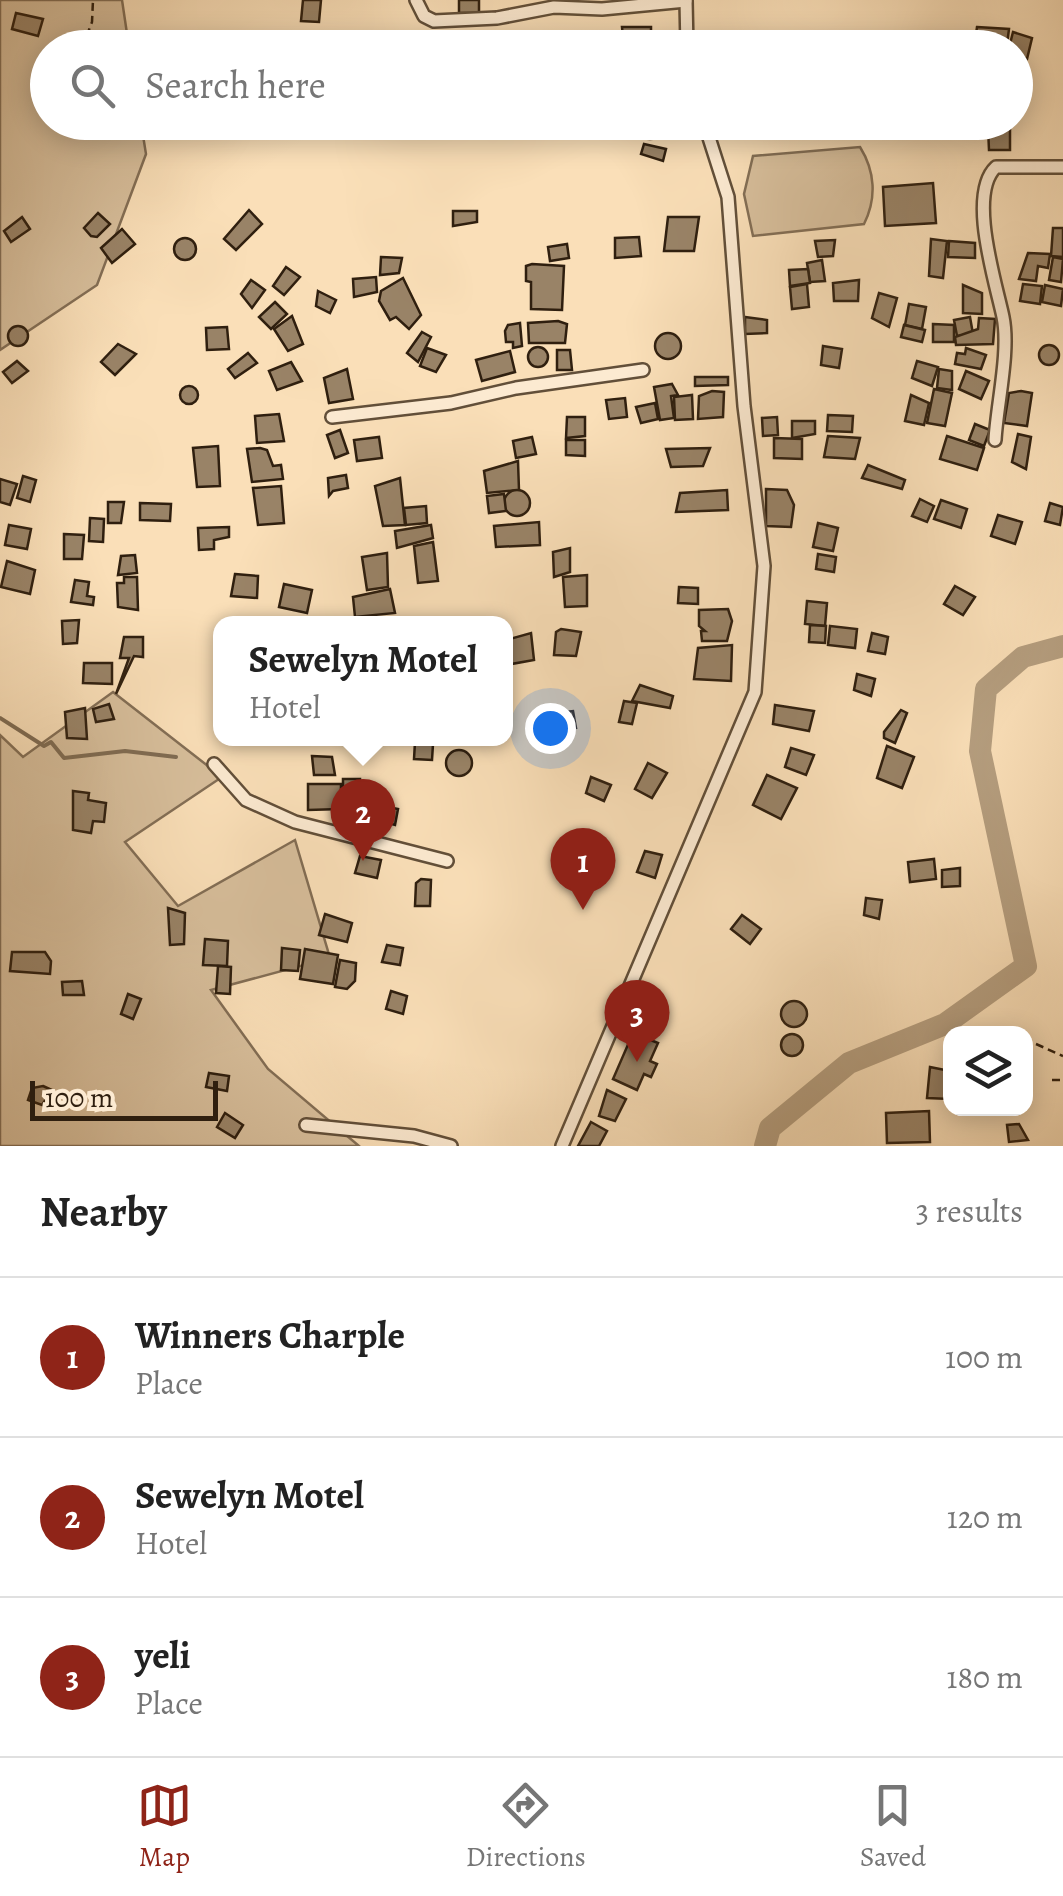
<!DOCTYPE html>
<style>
body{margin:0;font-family:Alegreya,serif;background:#f2f2f2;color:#222}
.controls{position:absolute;right:30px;bottom:30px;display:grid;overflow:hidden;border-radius:20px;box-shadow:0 5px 25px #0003}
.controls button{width:90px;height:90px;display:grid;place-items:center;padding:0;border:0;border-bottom:2px solid #e0e0e0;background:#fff;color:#222;font:50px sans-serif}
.scale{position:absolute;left:30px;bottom:25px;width:188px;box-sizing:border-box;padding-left:10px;border:5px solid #2f1f0f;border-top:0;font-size:28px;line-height:35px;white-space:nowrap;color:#2f1f0f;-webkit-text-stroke:8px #fcead1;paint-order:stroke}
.you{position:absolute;left:550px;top:728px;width:35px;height:35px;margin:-25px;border:8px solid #fff;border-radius:50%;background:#1a73e8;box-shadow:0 0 0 15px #1a73e833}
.badge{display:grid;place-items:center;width:65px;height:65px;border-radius:50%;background:#8f2418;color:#fff;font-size:32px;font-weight:700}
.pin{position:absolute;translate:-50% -82px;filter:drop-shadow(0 2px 5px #0008)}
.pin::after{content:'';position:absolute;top:52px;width:35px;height:30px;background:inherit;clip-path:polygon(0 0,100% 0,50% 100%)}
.popup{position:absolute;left:213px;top:616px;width:300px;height:130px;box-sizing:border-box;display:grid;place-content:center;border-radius:20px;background:#fff;filter:drop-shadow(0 2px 8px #0005);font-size:32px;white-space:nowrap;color:#767676}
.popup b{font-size:38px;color:#222}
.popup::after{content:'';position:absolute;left:50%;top:100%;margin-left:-20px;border:20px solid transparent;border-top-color:#fff}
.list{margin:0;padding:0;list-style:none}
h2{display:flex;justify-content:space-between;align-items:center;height:130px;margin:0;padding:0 40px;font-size:42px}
h2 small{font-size:32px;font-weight:400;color:#767676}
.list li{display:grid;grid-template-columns:65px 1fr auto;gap:30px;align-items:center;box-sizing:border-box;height:160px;padding:0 40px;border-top:2px solid #e0e0e0}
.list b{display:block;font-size:38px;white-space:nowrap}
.list p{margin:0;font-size:32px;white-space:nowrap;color:#767676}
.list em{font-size:32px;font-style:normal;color:#767676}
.icon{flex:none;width:55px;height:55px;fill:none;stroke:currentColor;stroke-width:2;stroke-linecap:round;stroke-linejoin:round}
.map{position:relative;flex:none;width:1063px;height:1146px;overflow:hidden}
.search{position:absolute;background:#fff;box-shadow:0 5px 25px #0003;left:30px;right:30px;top:30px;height:110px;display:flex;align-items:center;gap:25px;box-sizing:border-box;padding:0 35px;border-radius:55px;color:#767676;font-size:38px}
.sheet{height:610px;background:#fff}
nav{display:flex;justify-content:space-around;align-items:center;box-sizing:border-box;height:140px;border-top:2px solid #e0e0e0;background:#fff;font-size:28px;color:#767676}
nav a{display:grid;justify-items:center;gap:5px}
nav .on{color:#8f2418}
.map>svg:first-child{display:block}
.green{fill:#d7be9b;stroke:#836e55;stroke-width:2.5}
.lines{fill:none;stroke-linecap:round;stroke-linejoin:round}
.stream{stroke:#7f6b52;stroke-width:4}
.river{stroke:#b59e7f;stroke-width:22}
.building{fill:#998367;stroke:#2f1f0f;stroke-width:2.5}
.minor-casing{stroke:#624f39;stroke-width:16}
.path{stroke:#2f1f0f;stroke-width:2.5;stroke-dasharray:8 5;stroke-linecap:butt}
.minor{stroke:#fcead1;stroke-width:11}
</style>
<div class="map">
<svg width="1063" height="1146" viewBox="0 0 1063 1146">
<rect width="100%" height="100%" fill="#fadfb8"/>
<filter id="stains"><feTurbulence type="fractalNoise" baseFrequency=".002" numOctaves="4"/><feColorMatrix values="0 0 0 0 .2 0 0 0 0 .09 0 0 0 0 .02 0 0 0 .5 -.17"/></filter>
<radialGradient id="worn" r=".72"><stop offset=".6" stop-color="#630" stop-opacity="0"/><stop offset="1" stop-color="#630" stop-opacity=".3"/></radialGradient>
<!-- green -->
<g class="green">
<path d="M0 0H122L129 47 48 48V122L141 123 146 154 97 285 0 350Z"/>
<path d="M860 147C875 171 877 198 864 224L753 236 744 194 753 156Z"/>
<path d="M113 692 222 777 125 842 178 906 295 840 330 958 211 990 268 1069 359 1146H0V735L23 757Z"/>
</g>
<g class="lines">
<!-- stream -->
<path class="stream" d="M0 718 44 746 51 742 64 758 125 751 176 757"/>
<!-- river -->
<path class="river" d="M765 1146 770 1128 849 1063 945 1024 1026 966 980 751 986 689 1023 657 1063 646"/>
</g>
<!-- building -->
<g class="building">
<path d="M303 0H321L319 22 301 21Z"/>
<rect x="459" y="0" width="20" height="13"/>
<path d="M16 13 43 19 38 36 12 29Z"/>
<path d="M622 27H651V46L624 48Z"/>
<path d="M977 27 1009 29 1007 45 975 41Z"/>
<path d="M1013 32 1032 38 1027 59 1016 57V48H1009Z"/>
<circle cx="650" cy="130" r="9"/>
<path d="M988 128H1010V150H989Z"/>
<path d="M644 144 666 149 663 161 641 154Z"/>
<path d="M933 183 936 223 885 226 883 187Z"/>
<path d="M249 210 262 224 236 250 224 239Z"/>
<path d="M453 211H477V222L453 226Z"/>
<path d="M98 213 110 224 97 237 91 236 84 228Z"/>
<path d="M22 217 30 229 11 242 4 231Z"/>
<path d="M668 217H699L694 251H664Z"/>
<path d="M1053 228H1063V257L1051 256Z"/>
<path d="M122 229 135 244 112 263 101 248Z"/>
<path d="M639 237 641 256 615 258V238Z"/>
<circle cx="185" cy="249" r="11"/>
<path d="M931 239 947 241 943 278 929 276Z"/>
<path d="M835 240 833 256 818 257 815 241Z"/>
<path d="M949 241 975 243V258L948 257Z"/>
<path d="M567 244 569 258 550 261 548 247Z"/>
<path d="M1028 253 1050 254 1048 268 1038 266 1036 281 1019 279Z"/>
<path d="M381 257 402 258 399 273 380 275Z"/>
<path d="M1053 257 1063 259 1061 282 1049 280Z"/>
<path d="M822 260 825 281 810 282 807 263Z"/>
<path d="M532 264 564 266 562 310 531 309V282L526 281V266Z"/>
<path d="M286 267 300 277 284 295 273 286Z"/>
<path d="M808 269 810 283 790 286 789 270Z"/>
<path d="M376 277 377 292 354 297 353 279Z"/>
<path d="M403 278 421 315 409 329 396 317 390 320 379 301 381 291Z"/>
<path d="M251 280 265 290 252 308 241 294Z"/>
<path d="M859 280 858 301H834L833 283Z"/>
<path d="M807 284 809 307 792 309 790 287Z"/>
<path d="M1023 284 1042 286 1040 304 1020 301Z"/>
<path d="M963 285 982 293V314L963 313Z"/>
<path d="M1045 285 1063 289 1061 306 1042 302Z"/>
<path d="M318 291 336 300 330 313 316 306Z"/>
<path d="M879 293 897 298 889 327 872 318Z"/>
<path d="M275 302 287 314 271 329 259 317Z"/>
<path d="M909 304 926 307 922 329 905 325Z"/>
<path d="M292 316 303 344 288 351 274 329Z"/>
<path d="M745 317 767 320V333L745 334Z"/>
<path d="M970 317 973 334 957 336 954 320Z"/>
<path d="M979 318 995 319 993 344 956 345 955 337 978 329Z"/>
<path d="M558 321 567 324 565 343H529L528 323Z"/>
<path d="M520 323 522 346 513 348V342H506L505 331 508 325Z"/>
<path d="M933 324 954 325V342H933Z"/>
<path d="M904 325 925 330 922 342 901 337Z"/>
<circle cx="18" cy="336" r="10"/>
<path d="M227 327 229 349 207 350 206 328Z"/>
<path d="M422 332 431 337 418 362 407 353Z"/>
<circle cx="668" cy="346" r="13"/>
<path d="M118 344 136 354 115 375 101 362Z"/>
<circle cx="1049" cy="355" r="10"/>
<path d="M823 346 842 349 839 368 821 365Z"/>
<circle cx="538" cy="357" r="10"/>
<path d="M427 348 446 355 436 372 420 366Z"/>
<path d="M966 348 986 355 981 369 955 364 957 353 965 354Z"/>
<path d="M557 350H570L572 370H557Z"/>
<path d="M510 351 515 372 482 381 476 360Z"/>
<path d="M248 353 257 363 235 378 228 369Z"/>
<path d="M17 361 28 371 12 383 3 372Z"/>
<path d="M917 361 938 367 932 386 912 378Z"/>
<path d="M291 362 302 381 277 390 269 371Z"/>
<path d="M347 369 353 399 329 403 324 378Z"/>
<path d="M939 369 952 371V390L937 388Z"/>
<path d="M966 371 989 381 981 399 959 389Z"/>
<path d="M695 377H728V385L695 386Z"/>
<path d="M672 384 678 395 671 396 674 418 660 420 654 387Z"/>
<circle cx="189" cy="395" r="9"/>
<path d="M934 389 952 393 945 426 927 423Z"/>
<path d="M712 391 724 392 723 417 698 419 699 396Z"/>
<path d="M1021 391 1032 393 1027 426 1004 423 1009 393Z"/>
<path d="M692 395 693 419 675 420 674 397Z"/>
<path d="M911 395 929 403 924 425 905 421Z"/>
<path d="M625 398 627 417 609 419 606 400Z"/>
<path d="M655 403 658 419 641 423 636 407Z"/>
<path d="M279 414 284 441 257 443 255 416Z"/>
<path d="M828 415 853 416 852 432 827 431Z"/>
<path d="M567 417H585V436L566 438Z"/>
<path d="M777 417 778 435 763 436 762 418Z"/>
<path d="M792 421H815V434L792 438Z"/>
<path d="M975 424 990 430 984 446 969 440Z"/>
<path d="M340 430 348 453 335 458 327 435Z"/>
<path d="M1018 434 1031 437 1026 469 1012 462Z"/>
<path d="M828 436 860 438 855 459 824 457Z"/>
<path d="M947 436 984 448 977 470 940 459Z"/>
<path d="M379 437 382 458 357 461 354 440Z"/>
<path d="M532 437 536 454 516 458 513 441Z"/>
<path d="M774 438 802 439V459L774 458Z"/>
<path d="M566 440H585V456L566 455Z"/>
<path d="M218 446 220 486 197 487 193 448Z"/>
<path d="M260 448 267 450 273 466 281 465 283 479 252 482 247 449Z"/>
<path d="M710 448 703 466 671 467 666 449Z"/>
<path d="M518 461 519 490 487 493 484 471Z"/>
<path d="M868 465 905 480 902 489 862 478Z"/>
<path d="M346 475 348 488 333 491 329 496 328 478Z"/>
<path d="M23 476 36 480 30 502 17 498Z"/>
<path d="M400 478 405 525 383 526 375 486Z"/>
<path d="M0 479 17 484 10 505 0 502Z"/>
<path d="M281 486 284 523 258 525 253 488Z"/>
<path d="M766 489 787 490 794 505 791 527 766 526Z"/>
<path d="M727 490 728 510 676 512 680 493Z"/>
<circle cx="517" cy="503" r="13"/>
<path d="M504 494 506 511 489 513 487 496Z"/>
<path d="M920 499 934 506 927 522 912 516Z"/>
<path d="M941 500 967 509 961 528 934 519Z"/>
<path d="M108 502H124L121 523H108Z"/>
<path d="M140 503 171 504 170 521 140 520Z"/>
<path d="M1050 503 1063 507 1060 525 1045 521Z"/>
<path d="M426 506 427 523 406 525 404 508Z"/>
<path d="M998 515 1022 522 1015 544 991 536Z"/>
<path d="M90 518 104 519 103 542 89 541Z"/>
<path d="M539 522 540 545 496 547 494 526Z"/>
<path d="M818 523 838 528 833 551 813 547Z"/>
<path d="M9 525 31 529 27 549 5 545Z"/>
<path d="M431 525 433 538 397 548 395 531Z"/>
<path d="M229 527V537L214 540V549L199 550 198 528Z"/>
<path d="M64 534 84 535 82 559H64Z"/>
<path d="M433 542 438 581 418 583 414 546Z"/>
<path d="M570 548V572L554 577 553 552Z"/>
<path d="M387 553 388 587 367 590 362 557Z"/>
<path d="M818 554 836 557 834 572 816 569Z"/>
<path d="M135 555 137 573 118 575 121 556Z"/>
<path d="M7 561 35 570 30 594 1 587Z"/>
<path d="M235 574 258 576 257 598 231 596Z"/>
<path d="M587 575V606L565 607 563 577Z"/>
<path d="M124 577H137L138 610 118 607 117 583H124Z"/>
<path d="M75 580 89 582 87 596 94 597 93 605 71 602Z"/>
<path d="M284 584 312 590 307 613 279 607Z"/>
<path d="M955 586 975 597 963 615 944 604Z"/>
<path d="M679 587 698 588V604L678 603Z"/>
<path d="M390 589 395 613 355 617 353 597Z"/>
<path d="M807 601 827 603 825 626 805 624Z"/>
<path d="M728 609 732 621 727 641H702L701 631H705L699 626V610Z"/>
<path d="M79 620 77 643 63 644 62 621Z"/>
<path d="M810 625 826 626 825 643 809 642Z"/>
<path d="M830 626 857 629 855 648 828 645Z"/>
<path d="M561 629 581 632 576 656 554 655 556 632Z"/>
<path d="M531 633 534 660 506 665V640Z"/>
<path d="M872 633 888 637 885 654 868 651Z"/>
<path d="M124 637H143V657L134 656 116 694 129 658H120Z"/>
<path d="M732 645 731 681 694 679 698 648Z"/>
<path d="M84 663H112V684L83 683Z"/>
<path d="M857 674 875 679 871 696 854 690Z"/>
<path d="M640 685 673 696 670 708 632 701Z"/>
<path d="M624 701 637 703 632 724 619 722Z"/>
<path d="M109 704 114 719 96 722 93 709Z"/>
<path d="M775 705 814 711 809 731 773 724Z"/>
<path d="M85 708 87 739 67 738 65 712Z"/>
<path d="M901 710 907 713 895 743 884 738V732Z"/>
<path d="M573 711 576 728 558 730 555 713Z"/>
<path d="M415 742 433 744 432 760 414 759Z"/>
<path d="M887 746 914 757 902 788 877 778Z"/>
<path d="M791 748 814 755 806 775 785 767Z"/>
<circle cx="459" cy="763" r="13"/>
<path d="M312 756 332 757 335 775H314Z"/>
<path d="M648 763 667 773 652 798 635 789Z"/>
<path d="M767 775 797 788 781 819 753 805Z"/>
<path d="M591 777 611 785 604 801 586 793Z"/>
<rect x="343" y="779" width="17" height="19"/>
<path d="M367 783 382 788 377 804 362 799Z"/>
<path d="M308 784H341V809L308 810Z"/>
<path d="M73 791 89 793 88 800 106 803 104 822 93 821 91 833 73 830Z"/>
<path d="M377 805 398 809 395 825 374 819Z"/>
<path d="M645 851 662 855 655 878 637 872Z"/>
<path d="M360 856 381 860 377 878 355 873Z"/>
<path d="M934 859 936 879 910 882 908 862Z"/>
<path d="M960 868V886L942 887V870Z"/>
<path d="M421 879 431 880 430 906H415L416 883Z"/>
<path d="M866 898 882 900 879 919 864 915Z"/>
<path d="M168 908 185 913 184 944 170 945Z"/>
<path d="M325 914 352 923 347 942 319 935Z"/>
<path d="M742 915 761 929 750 944 731 929Z"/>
<path d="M205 939 228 941 227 966 203 965Z"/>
<path d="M387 945 403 948 400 965 382 962Z"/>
<path d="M282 948 300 950 298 971 281 970Z"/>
<path d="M305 949 338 955 333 984 300 979Z"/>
<path d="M12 952H45L51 961 50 974 10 971Z"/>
<path d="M340 960 356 963 355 981 347 989 335 987Z"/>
<path d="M218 966 231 967 230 994 216 993Z"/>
<path d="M82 981 84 995H63L62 982Z"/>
<path d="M391 991 407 996 403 1014 386 1009Z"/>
<path d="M128 994 141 999 133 1019 121 1014Z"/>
<circle cx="794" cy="1014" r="13"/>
<path d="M633 1033 658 1043 650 1061 657 1064 651 1077 644 1074 637 1090 613 1079Z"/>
<circle cx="792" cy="1045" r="11"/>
<path d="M930 1067 950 1071V1099L927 1098Z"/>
<path d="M209 1073 229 1076 227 1091 206 1087Z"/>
<path d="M43 1086 52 1090 42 1105 28 1100 32 1088Z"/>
<path d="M607 1090 626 1099 615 1121 599 1116Z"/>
<path d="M929 1111 930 1142 887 1143 886 1113Z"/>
<path d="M225 1113 243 1125 235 1138 217 1127Z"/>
<path d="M591 1122 607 1131 599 1146H578Z"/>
<path d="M1019 1124 1028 1140 1009 1142 1007 1125Z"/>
</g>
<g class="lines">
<!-- minor casing -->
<g class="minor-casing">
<g id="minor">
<path d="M416 0 424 16 434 21 497 18 554 7 602 9 686 1"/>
<path d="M686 0 687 48"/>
<path d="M332 417 451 403 516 388 643 370"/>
<path d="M995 440C997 404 1010 351 1003 317 996 283 967 194 996 167H1063"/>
<path d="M214 764 246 800 295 822 447 861"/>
<path d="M306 1125 414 1136 451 1146"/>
<path d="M562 1146 755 692 764 566 744 406 728 197 704 122"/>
</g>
</g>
<!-- path -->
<g class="path">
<path d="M82 48 92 22 93 0"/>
<path d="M1036 1044 1063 1056"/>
<path d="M1052 1080H1063"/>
</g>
<!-- minor -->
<use href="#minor" class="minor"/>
</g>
<rect width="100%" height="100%" filter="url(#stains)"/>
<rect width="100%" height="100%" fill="url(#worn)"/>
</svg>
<div class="controls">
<button><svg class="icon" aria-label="layers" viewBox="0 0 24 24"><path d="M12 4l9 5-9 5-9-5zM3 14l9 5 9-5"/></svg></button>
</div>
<div class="scale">100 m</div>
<div class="you"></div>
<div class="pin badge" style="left:583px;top:910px">1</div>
<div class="pin badge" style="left:363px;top:861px">2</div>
<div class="popup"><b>Sewelyn Motel</b>Hotel</div>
<div class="pin badge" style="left:637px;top:1062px">3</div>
<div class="search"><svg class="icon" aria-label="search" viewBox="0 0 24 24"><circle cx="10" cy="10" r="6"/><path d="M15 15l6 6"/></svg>Search here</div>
</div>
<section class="sheet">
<h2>Nearby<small>3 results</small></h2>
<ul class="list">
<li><span class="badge">1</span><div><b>Winners Charple</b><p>Place</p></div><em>100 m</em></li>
<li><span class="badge">2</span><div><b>Sewelyn Motel</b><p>Hotel</p></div><em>120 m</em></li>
<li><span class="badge">3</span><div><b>yeli</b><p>Place</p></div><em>180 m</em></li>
</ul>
</section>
<nav>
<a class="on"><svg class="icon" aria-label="map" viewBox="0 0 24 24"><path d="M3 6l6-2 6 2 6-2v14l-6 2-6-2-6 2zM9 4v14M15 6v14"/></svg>Map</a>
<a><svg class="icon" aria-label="directions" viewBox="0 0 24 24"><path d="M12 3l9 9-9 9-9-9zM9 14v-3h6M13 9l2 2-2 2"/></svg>Directions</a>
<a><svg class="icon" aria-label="saved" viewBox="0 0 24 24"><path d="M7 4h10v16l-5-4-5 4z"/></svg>Saved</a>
</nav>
